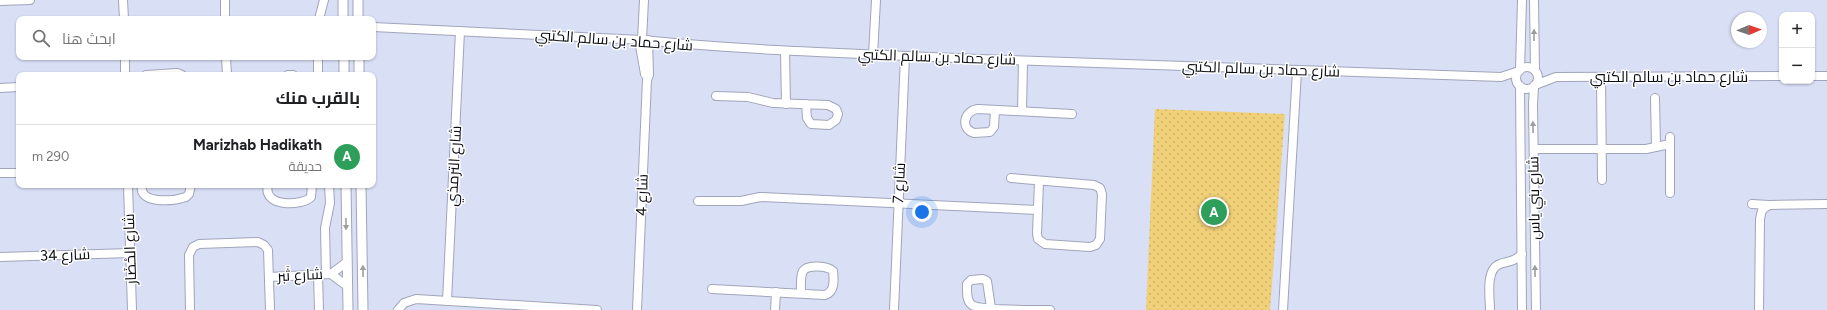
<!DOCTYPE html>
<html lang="ar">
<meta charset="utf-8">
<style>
body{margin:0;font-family:Figtree,Cairo,sans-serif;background:#f6f6f6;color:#202124;direction:rtl}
.controls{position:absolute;right:12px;top:12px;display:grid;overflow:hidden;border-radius:8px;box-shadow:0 1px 3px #0004}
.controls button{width:36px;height:36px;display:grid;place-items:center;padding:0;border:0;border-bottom:1px solid #e0e0e0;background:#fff;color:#202124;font:20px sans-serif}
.compass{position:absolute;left:1731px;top:12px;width:36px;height:36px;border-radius:50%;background:#fff;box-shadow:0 1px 3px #0004;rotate:88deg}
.you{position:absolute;left:922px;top:212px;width:14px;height:14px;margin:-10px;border:3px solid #fff;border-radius:50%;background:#1a73e8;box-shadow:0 0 0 6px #1a73e833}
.badge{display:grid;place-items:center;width:26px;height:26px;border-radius:50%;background:#6f5d2b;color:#fff;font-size:13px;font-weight:700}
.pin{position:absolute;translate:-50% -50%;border:2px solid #fff;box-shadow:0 1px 4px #0006}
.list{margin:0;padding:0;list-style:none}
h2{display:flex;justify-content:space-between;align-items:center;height:52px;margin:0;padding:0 16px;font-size:17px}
h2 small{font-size:13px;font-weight:400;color:#757577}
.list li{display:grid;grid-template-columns:26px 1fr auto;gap:12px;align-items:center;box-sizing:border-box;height:64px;padding:0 16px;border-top:1px solid #e0e0e0}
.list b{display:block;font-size:15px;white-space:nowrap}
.list p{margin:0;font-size:13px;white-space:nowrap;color:#757577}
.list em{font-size:13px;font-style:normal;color:#757577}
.icon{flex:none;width:22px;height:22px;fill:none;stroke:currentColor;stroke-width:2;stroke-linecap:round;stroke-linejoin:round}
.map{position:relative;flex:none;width:1827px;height:310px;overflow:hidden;direction:ltr}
.search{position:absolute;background:#fff;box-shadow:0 1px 3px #0004;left:16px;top:16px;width:360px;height:44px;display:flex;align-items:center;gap:10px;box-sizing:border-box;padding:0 14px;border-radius:8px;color:#757577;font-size:15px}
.panel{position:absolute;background:#fff;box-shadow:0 1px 3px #0004;left:16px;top:72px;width:360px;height:116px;border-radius:8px;direction:rtl}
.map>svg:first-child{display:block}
.green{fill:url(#green-dots)}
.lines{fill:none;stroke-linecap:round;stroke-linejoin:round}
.minor-casing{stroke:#a0a5ba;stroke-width:10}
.tertiary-casing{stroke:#a0a5ba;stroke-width:11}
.minor{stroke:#fff;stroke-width:8}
.tertiary{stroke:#fff;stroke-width:9}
.oneway{fill:#9d9ea1}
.labels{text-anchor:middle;stroke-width:3;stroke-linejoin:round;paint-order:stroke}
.street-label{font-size:15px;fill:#0b0d14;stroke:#fff}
</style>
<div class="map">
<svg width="1827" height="310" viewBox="0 0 1827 310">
<defs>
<pattern id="green-dots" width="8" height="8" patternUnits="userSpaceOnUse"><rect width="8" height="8" fill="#f0d078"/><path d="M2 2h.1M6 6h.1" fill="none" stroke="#ccb167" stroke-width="1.8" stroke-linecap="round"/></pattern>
</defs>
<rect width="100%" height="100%" fill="#d9dff5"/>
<!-- green -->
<path class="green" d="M1155 109 1285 114 1270 310H1146Z"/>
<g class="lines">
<!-- minor casing -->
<g class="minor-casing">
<g id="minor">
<path d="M123 0 124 19"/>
<path d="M225 0V19"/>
<path d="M1534 0 1535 70"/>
<path d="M0 1 30 0"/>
<path d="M319 19 324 0"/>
<path d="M373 27 642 40C754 51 866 54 979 59 1153 66 1327 72 1501 77L1519 71"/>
<path d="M639 40 645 74"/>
<path d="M642 40 644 0"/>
<path d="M785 51 786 104"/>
<path d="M873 55 876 0"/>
<path d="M125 57V75"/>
<path d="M226 57 227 75"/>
<path d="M318 57V75"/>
<circle cx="1527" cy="78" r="11"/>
<path d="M1520 70 1522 0"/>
<path d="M146 75 177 73 182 75"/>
<path d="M288 75H293"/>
<path d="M1812 76H1827"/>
<path d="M1601 77 1602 180"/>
<path d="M1535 85 1556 77 1782 76"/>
<path d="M1520 86 1522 310"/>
<path d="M1534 86 1533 105 1536 310"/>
<path d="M0 88 19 87"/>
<path d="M716 96 748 97 773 103 828 105 836 109 838 114 836 120 829 125 811 124 807 118 806 104"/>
<path d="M1655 98 1656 147"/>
<path d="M995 110 994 127 990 132 974 133C959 128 965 110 978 109L1072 114"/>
<path d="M1022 111 1023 61"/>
<path d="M1534 149H1646L1670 144"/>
<path d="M0 173H19"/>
<path d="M1011 178 1094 185 1100 188 1102 194 1100 239 1096 245 1090 247 1045 244 1038 239 1037 234 1039 181"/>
<path d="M128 185 132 310"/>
<path d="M142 185C138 205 174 201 186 197L189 194 191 185"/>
<path d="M268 185C262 208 303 206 311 197L312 185"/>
<path d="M1670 193V137"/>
<path d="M698 201H741L760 197 1038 210"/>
<path d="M1752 204 1769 205"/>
<path d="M0 257 130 253"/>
<path d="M326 274 325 228 330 203 329 185"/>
<path d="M331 274 347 286"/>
<path d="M318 275 319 310"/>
<path d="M269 277 331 274 347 262"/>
<path d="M712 289 825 295C835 292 834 280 833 271 828 266 807 264 803 271 800 276 801 287 801 293"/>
<path d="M447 301 460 31"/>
<path d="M991 308 987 281 983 279 971 280 967 284C967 291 966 301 972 305 979 310 1038 310 1050 310"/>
<path d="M190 310 189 255 193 247 199 244 258 242 264 245 268 250 270 310"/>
<path d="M398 310 404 303 416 299 597 310"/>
<path d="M637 310 647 80 649 75 648 40"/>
<path d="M775 310 776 292"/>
<path d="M894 310 905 56"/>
<path d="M1283 310 1297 71"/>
<path d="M1490 310C1490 297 1485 269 1500 264 1510 261 1515 261 1522 254"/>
<path d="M1759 310 1760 219 1762 210 1769 205 1827 204"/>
</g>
</g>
<!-- tertiary casing -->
<g class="tertiary-casing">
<g id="tertiary">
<path d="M343 0V19"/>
<path d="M358 0V19"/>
<path d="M344 57V75"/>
<path d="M359 57V75"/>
<path d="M346 185 348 310"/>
<path d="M361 185 363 310"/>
</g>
</g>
<!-- minor -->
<use href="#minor" class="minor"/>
<!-- tertiary -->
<use href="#tertiary" class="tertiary"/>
</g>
<!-- one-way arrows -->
<defs><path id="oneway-solid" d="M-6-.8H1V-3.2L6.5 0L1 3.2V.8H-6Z"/></defs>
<g class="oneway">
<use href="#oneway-solid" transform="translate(1534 35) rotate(-90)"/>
<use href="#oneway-solid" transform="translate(1533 127) rotate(-91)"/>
<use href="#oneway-solid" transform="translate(346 224) rotate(89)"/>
<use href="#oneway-solid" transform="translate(363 271) rotate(-91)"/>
<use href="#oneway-solid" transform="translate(1535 271) rotate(-91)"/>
</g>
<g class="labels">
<!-- street labels -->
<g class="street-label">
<text transform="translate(614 40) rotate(4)" y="5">شارع حماد بن سالم الكتبي</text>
<text transform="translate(937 57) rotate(2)" y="5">شارع حماد بن سالم الكتبي</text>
<text transform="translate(1261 69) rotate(2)" y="5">شارع حماد بن سالم الكتبي</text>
<text x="1669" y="82">شارع حماد بن سالم الكتبي</text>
<text transform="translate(454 166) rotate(-87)" y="5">شارع الترمذي</text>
<text transform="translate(899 183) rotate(-87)" y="5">شارع 7</text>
<text transform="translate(642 195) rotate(-88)" y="5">شارع 4</text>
<text transform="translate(1534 198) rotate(-91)" y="5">شارع بني ياس</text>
<text transform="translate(130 249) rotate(-92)" y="5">شارع الحْضَار</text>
<text transform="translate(65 255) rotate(-2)" y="5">شارع 34</text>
<text transform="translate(300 275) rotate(-3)" y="5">شارع ثَبر</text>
</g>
</g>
</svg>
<div class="controls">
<button>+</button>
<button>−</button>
</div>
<svg class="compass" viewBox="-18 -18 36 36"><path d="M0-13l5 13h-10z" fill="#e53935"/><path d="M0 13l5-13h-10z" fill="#757577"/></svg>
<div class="you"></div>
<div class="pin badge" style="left:1214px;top:212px;background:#2e9e5b">A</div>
<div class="search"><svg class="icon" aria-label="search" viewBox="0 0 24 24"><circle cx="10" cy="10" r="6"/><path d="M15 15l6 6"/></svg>ابحث هنا</div>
<section class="panel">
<h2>بالقرب منك<small></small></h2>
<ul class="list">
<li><span class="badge" style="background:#2e9e5b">A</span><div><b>Marizhab Hadikath</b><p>حديقة</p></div><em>290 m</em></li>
</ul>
</section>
</div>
